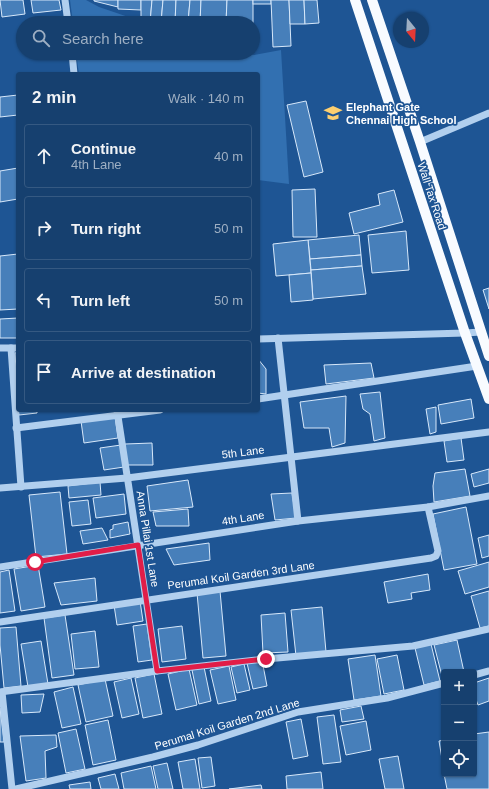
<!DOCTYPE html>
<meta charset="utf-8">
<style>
body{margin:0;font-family:Helvetica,sans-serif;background:#234b77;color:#f1f3f6}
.controls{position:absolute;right:12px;bottom:12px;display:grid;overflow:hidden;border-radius:4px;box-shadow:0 1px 3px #0004}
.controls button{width:36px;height:36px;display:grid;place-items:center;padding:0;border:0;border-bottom:1px solid #355982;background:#16406f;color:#f1f3f6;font:20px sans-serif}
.compass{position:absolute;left:393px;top:12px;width:36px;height:36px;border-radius:50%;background:#16406f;box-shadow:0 1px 3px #0004;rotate:162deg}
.stop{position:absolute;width:12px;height:12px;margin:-9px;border:3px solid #e11d48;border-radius:50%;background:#fff}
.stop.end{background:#e11d48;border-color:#fff;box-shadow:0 1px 4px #0008}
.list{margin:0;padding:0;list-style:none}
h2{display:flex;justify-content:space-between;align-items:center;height:52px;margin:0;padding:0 16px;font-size:17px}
h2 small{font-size:13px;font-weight:400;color:#9eafc3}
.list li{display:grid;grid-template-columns:26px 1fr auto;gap:12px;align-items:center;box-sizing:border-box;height:64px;margin:0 8px 8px;padding:0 8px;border:1px solid #355982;border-radius:4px}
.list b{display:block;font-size:15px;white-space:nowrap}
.list p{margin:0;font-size:13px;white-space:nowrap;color:#9eafc3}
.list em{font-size:13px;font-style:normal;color:#9eafc3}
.icon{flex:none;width:22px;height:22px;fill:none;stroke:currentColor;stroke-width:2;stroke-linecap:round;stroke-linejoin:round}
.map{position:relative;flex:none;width:489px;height:789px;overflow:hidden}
.search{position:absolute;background:#16406f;box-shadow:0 1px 3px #0004;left:16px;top:16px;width:244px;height:44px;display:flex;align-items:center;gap:10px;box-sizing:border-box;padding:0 14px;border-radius:22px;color:#9eafc3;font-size:15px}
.panel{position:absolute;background:#16406f;box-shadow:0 1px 3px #0004;left:16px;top:72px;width:244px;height:340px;border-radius:4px}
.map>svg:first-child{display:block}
.green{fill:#3270b1}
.building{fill:#477fba;stroke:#d7e8fa}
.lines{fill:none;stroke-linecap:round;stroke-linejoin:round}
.minor{stroke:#b1cfee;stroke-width:7}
.major{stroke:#f8fbff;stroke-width:10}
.route{stroke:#e11d48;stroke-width:5}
.labels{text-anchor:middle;stroke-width:3.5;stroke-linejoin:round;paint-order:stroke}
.poi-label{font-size:11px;font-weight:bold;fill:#fff;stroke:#1e5594;text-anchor:start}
.street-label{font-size:11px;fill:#fff;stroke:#1e5594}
</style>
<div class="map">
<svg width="489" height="789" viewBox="0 0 489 789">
<rect width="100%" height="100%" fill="#1e5594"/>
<!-- green -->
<g class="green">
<path d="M70 0H86L99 7 146 23H73Z"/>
<path d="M281 50 289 184 258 180V74H79L76 53H211L219 56 220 53H240L254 55Z"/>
</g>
<!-- building -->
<g class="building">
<path d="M0 0H23L25 14 2 17Z"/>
<path d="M31 0H59L61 10 33 13Z"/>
<path d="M94 0H118V7L94 1Z"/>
<path d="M118 0H141V10L118 9Z"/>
<path d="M141 0H152L150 23 141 21Z"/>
<path d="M152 0H163L161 23H150Z"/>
<path d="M163 0H176L175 23H161Z"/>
<path d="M176 0H190L188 23H175Z"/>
<path d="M190 0H201L200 23H188Z"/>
<path d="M201 0H227L226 23H200Z"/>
<path d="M227 0H253V23H226Z"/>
<rect x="253" y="0" width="18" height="4"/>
<path d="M271 0H289L291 46 273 47Z"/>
<path d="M289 0H304L305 24H290Z"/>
<path d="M304 0H317L319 23 305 24Z"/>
<path d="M18 95V115L0 117V97Z"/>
<path d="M306 101 323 172 304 177 287 105Z"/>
<path d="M18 168V199L0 202V171Z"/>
<path d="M315 189 317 237H293L292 190Z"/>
<path d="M394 190 403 222 354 234 349 213 380 205 378 194Z"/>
<path d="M406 231 409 270 372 273 368 235Z"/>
<path d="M359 235 361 255 310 259 308 240Z"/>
<path d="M308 240 311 273 276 276 273 244Z"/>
<path d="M18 254V309L0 310V256Z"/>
<path d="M361 255 362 266 311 270 310 259Z"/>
<path d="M362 266 366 294 313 299 311 270Z"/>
<path d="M311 273 313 300 291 302 289 275Z"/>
<path d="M489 288V309L483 290Z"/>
<path d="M18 318V338H0V319Z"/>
<path d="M18 352V403L15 353Z"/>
<path d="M258 359 266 369V394L258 393Z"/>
<path d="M371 363 374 378 326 384 324 365Z"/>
<path d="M380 392 385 438 374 441 370 414 363 409 360 394Z"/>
<path d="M346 396 345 443 332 447 329 428H304L300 402Z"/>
<path d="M471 399 474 418 441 424 438 405Z"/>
<path d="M436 407V432L430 434 426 409Z"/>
<path d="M18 410H37V413L19 415Z"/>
<path d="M115 417 118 438 84 443 81 421Z"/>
<path d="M461 438 464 460 447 462 444 441Z"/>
<path d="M152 443 153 465H125V444Z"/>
<path d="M121 445 124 467 104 470 100 448Z"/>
<path d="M465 469 470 496 434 502 433 486 435 473Z"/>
<path d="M489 469V483L474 487 471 474Z"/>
<path d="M188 480 193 507 150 511 147 486Z"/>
<path d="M100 482 101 495 69 498 68 486Z"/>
<path d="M60 492 67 554 36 557 29 495Z"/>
<path d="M292 493 296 518 275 520 271 494Z"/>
<path d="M124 494 126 514 96 518 93 498Z"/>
<path d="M88 500 91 524 72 526 69 502Z"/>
<path d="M466 507 477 564 444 570 433 514Z"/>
<path d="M188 509 189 526H156L153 512Z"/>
<path d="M128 522 130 534 110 538V530L113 529V525Z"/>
<path d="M102 528 108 540 83 544 80 531Z"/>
<path d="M489 535V556L482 558 478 538Z"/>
<path d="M209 543 210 560 174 565 166 549Z"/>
<path d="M489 562V587L465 594 458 571Z"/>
<path d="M38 565 45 607 21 611 14 569Z"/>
<path d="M9 570 15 611 0 613V572Z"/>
<path d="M428 574 430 590 411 593 412 599 388 603 384 582Z"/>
<path d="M95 578 97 601 61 605 54 583Z"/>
<path d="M220 591 226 656 203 658 197 593Z"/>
<path d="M489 591V626L480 628 471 596Z"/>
<path d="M140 601 143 621 117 625 114 605Z"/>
<path d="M322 607 326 652 296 656 291 610Z"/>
<path d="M285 613 288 652 263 653 261 615Z"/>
<path d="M65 615 74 675 52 678 44 618Z"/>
<path d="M147 624 152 660 138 662 133 626Z"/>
<path d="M182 626 186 659 162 662 158 629Z"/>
<path d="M16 627 21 686 4 688 0 645V628Z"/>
<path d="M95 631 99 667 75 669 71 634Z"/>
<path d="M457 640 464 672H444V680H443L434 645Z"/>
<path d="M41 641 48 684 28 687 21 644Z"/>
<path d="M431 644 440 681 424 685 415 648Z"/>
<path d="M375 655 381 696 354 700 348 659Z"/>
<path d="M397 655 404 690 384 694 377 659Z"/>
<path d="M262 660 267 686 253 689 247 663Z"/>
<path d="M244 664 250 690 237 693 231 667Z"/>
<path d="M229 666 236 700 218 704 210 670Z"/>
<path d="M204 667 211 701 199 704 192 670Z"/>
<path d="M189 669 197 705 176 710 168 674Z"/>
<path d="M154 674 162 714 143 718 135 678Z"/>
<path d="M131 678 139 714 122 718 114 682Z"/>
<path d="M489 678V701L478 705 474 694V683Z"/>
<path d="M105 679 113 716 86 722 78 685Z"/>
<path d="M73 687 81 724 62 728 54 692Z"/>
<path d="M44 694 40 712 22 713 21 695Z"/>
<path d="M361 706 364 719 342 722 340 710Z"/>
<path d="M0 708 4 742H0Z"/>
<path d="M334 715 341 762 323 764 317 717Z"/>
<path d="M301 719 308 756 293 759 286 722Z"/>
<path d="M108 720 116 760 93 765 85 725Z"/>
<path d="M366 721 371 750 346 755 340 726Z"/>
<path d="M76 729 85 769 66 773 58 733Z"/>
<path d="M489 732V789H447L444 774H474V734Z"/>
<path d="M56 735 57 747 45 751 46 778 26 781 20 736Z"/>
<path d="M444 740V771L439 741Z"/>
<path d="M398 756 404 789H385L379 759Z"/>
<path d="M211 757 215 786 202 788 198 758Z"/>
<path d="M195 759 200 789H183L178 762Z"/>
<path d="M167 763 173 789H158L153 766Z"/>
<path d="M151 766 156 789H124L121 773Z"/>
<path d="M321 772 323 789H287L286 776Z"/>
<path d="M115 774 119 789H101L98 778Z"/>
<path d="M90 782 91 789H70L69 785Z"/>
<path d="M261 785 262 789H229Z"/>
</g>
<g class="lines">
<!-- minor -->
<g class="minor">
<path d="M65 0 68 23"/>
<path d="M72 53 74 74"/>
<path d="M420 142 489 113"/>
<path d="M278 338 298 521"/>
<path d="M258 339 465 333 481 332"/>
<path d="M0 348H18"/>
<path d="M11 348 21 487"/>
<path d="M258 399 477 366"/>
<path d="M117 410 157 671"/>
<path d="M16 428 160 410"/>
<path d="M0 488 127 478 489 432"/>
<path d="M0 567 298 521 428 507 489 496"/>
<path d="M0 622 431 558 436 556 438 551 428 507"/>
<path d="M474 675 489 671"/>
<path d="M0 692 157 671 266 659 413 646 489 629"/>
<path d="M2 692 12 789"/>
<path d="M16 789 153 757 198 745 298 712 387 698 444 683"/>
</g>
<!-- major -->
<g class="major">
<path d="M355 0 465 333 489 399"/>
<path d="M372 0 420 142 489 356"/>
</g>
</g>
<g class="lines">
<!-- route -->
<path class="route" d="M35 562 138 545 157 671 266 659"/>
</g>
<!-- icons -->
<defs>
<g id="school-bare" transform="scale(1.38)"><path d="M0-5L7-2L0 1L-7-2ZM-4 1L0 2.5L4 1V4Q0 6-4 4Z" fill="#fdcf70" stroke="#1e5594" stroke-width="2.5" paint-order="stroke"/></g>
</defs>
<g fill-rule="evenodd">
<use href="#school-bare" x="333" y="113"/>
</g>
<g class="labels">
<!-- poi labels -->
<g class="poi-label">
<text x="346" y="111">Elephant Gate<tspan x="346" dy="13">Chennai High School</tspan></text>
</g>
<!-- street labels -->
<g class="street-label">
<text transform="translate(432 196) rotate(72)" y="4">Wall Tax Road</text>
<text transform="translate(243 452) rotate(-7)" y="4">5th Lane</text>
<text transform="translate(243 518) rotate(-9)" y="4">4th Lane</text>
<text transform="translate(148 539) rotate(81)" y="4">Anna Pillai 1st Lane</text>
<text transform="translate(241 575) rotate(-8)" y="4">Perumal Koil Garden 3rd Lane</text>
<text transform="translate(227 724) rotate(-17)" y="4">Perumal Koil Garden 2nd Lane</text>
</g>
</g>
</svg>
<div class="controls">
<button>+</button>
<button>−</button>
<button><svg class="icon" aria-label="locate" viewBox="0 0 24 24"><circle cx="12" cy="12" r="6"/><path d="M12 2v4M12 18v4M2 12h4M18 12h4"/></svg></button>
</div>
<svg class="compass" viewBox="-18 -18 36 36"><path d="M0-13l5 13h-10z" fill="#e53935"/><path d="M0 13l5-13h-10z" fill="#9eafc3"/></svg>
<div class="stop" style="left:35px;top:562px"></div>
<div class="stop end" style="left:266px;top:659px"></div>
<div class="search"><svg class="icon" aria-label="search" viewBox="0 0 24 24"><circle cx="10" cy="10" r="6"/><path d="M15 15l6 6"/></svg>Search here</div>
<section class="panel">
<h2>2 min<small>Walk · 140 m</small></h2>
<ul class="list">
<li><svg class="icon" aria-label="ahead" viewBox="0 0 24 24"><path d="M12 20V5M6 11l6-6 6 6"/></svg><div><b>Continue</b><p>4th Lane</p></div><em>40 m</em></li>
<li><svg class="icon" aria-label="right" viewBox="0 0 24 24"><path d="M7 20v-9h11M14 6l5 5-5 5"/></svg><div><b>Turn right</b></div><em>50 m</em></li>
<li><svg class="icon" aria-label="left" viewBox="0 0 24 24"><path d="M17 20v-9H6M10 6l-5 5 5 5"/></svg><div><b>Turn left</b></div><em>50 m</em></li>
<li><svg class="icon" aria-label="arrive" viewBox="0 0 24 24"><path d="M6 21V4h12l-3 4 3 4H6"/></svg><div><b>Arrive at destination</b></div></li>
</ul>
</section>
</div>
